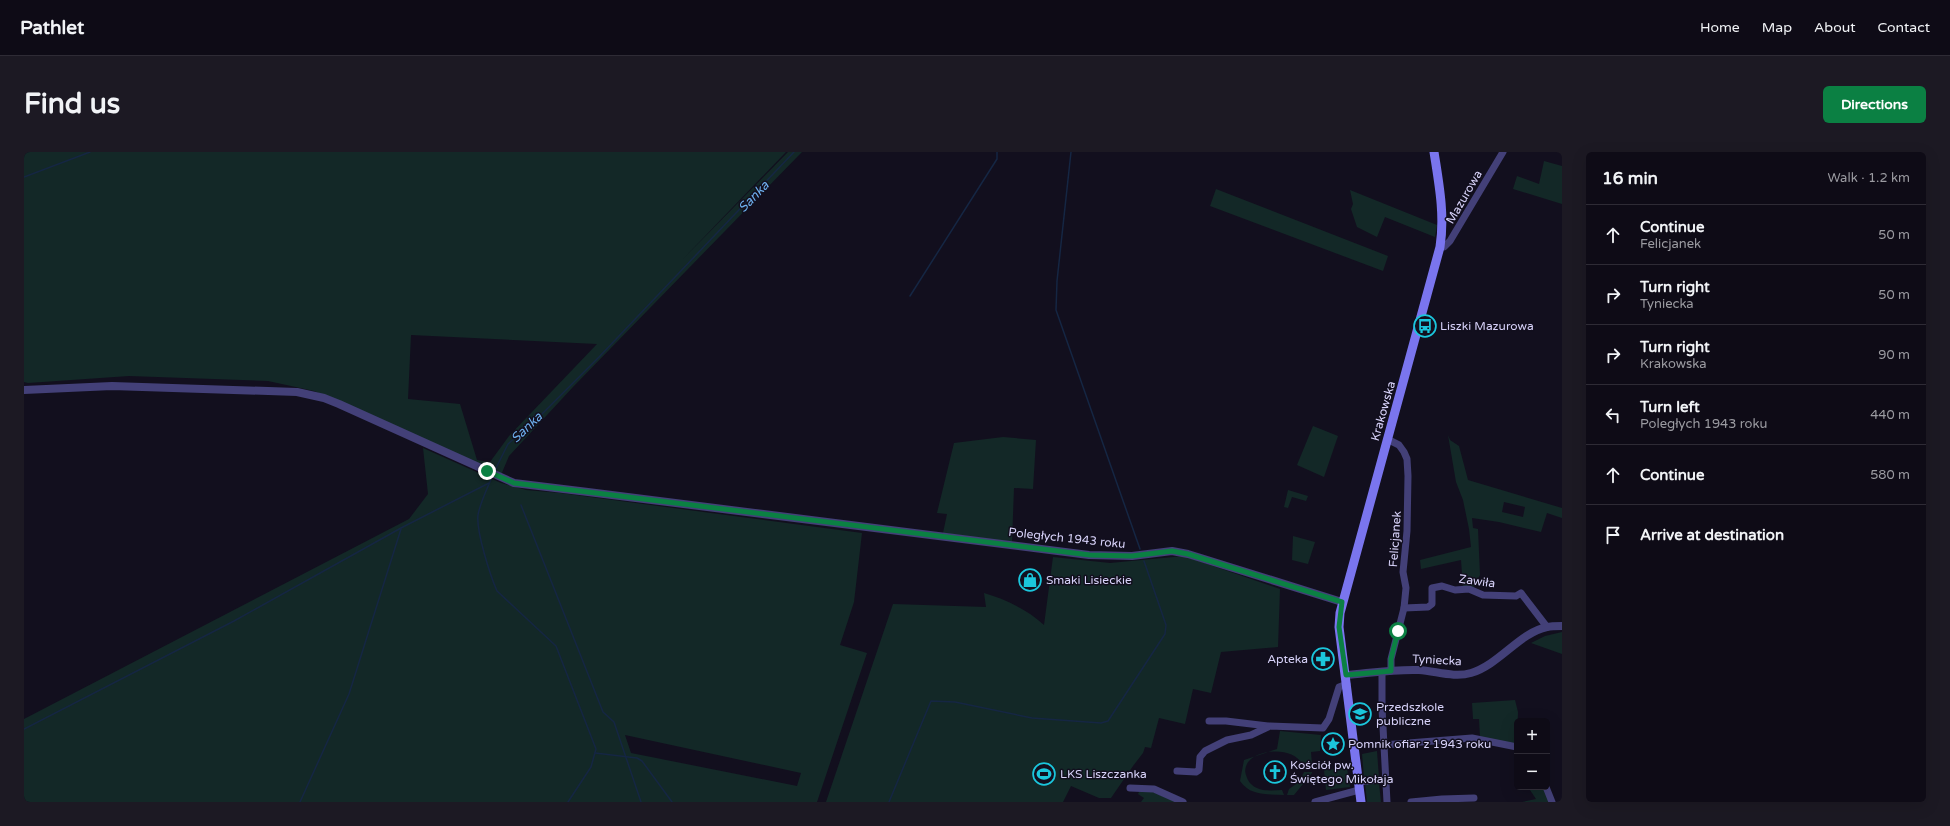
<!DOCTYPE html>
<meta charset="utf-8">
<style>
body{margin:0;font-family:"Varela Round",sans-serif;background:#1c1923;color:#f1f3f6}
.controls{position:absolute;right:12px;bottom:12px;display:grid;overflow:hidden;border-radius:6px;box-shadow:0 4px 16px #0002}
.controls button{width:36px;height:36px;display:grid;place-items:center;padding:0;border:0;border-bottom:1px solid #2e2b35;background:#0e0b16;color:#f1f3f6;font:20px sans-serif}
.stop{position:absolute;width:12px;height:12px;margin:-9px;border:3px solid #0b8043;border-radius:50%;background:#fff}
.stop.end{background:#0b8043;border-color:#fff;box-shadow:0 1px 4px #0008}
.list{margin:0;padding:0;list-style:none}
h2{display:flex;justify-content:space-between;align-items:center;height:52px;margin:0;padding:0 16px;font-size:17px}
h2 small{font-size:13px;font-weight:400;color:#9b9ba1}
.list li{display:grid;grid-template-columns:26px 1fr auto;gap:12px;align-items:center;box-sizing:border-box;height:60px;padding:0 16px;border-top:1px solid #2e2b35}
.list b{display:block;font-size:15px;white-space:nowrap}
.list p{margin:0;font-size:13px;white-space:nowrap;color:#9b9ba1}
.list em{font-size:13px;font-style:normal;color:#9b9ba1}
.icon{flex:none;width:22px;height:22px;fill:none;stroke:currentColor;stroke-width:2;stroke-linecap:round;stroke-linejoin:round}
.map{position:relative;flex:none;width:1538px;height:650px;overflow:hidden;border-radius:6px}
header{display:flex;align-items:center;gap:24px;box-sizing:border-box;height:56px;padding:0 20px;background:#0e0b16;border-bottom:1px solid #2e2b35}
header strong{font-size:19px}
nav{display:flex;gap:22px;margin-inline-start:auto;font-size:14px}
.intro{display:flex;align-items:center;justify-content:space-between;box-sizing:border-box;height:96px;padding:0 24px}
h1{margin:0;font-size:28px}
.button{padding:10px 18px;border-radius:6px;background:#0b8043;color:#fff;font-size:14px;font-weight:700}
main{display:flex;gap:24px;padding:0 24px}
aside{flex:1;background:#0e0b16;border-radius:6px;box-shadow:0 4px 16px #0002}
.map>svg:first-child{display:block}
.green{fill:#132827;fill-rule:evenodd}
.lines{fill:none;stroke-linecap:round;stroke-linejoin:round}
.stream{stroke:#152643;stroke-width:1.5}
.minor{stroke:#434078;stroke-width:7}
.tertiary{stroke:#434078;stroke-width:8}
.secondary{stroke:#7a75ee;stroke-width:9}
.route{stroke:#0b8043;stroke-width:5}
.labels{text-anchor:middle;stroke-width:3;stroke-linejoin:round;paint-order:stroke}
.street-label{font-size:12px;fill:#d7d2f9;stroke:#120f1e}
.poi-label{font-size:12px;fill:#d7d2f9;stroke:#120f1e;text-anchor:start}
.water-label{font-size:13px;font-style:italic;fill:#6dafed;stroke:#120f1e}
</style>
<header>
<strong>Pathlet</strong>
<nav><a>Home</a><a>Map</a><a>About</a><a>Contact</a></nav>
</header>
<div class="intro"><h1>Find us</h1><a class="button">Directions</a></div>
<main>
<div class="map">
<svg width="1538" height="650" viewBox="0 0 1538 650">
<rect width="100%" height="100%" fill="#120f1e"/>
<!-- green -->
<g class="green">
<path d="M0 0H762L657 109 764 0H778L549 235 485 304 477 323 319 251 290 239 244 229 105 224 4 231 0 230ZM387 183 573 192 485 284 466 310 453 308 436 252 384 247Z"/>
<path d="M1520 9 1538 14V52L1489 37 1493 24 1515 32Z"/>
<path d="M1192 37 1364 104 1359 119 1186 54Z"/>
<path d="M1326 38 1413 73 1411 85 1361 65 1353 85 1333 75 1327 57 1329 52Z"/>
<path d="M1289 274 1314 284 1300 325 1273 313Z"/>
<path d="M1424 283 1426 288 1435 294 1444 328 1538 356V366L1523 361 1517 380 1475 370 1448 366 1449 376 1454 377 1456 423 1449 436H1439L1437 408 1397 417 1396 408 1447 395 1445 377 1439 348 1432 330ZM1480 350 1501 355 1499 365 1478 360Z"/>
<path d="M979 285 1012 288 1009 337 990 336 988 390 919 381 923 362 913 361 930 291Z"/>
<path d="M399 296 477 331 502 338 536 341 838 381 830 450 816 493 843 501 793 650H0V567L385 367 404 342ZM601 583 777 621 773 634 607 601Z"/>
<path d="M1264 338 1284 344 1282 349 1268 345 1264 356 1260 355Z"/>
<path d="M1269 384 1291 390 1284 412 1268 408Z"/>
<path d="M1160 404 1256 437 1254 495 1197 500 1187 541 1169 537 1161 572 1135 566 1127 596 1121 595 1119 601 1109 614 1087 646H1075L1047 634 1039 650H802L869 452 962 455 960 441C981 447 1004 458 1020 473L1029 405 1086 411Z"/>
<path d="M1538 480V502L1507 491 1521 484Z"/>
<path d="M1491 548 1494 560 1493 594 1456 585 1455 567H1449L1448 551Z"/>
<path d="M1256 579 1297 583 1296 599 1287 600 1288 613 1279 614C1272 595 1237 596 1225 609 1222 612 1220 619 1222 623 1227 640 1243 639 1258 638L1260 643C1243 642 1226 644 1216 629L1220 608 1253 597Z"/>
<path d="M1302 583 1318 585V597L1300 599Z"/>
<path d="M1353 599 1355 626H1340L1338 602Z"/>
<path d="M1323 616 1326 635 1302 638 1300 618Z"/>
<path d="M1280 620H1288V621L1270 643H1263L1265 637 1275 630Z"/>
<path d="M1355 631 1357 650H1343L1341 632Z"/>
<path d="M1504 635H1520L1526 650H1498L1512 647Z"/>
<path d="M1116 638 1129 640 1152 650H1117L1120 646 1114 642Z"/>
</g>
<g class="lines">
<!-- stream -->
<g class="stream">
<path d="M1047 0 1033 129 1032 158 1116 397"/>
<path d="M0 25 66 0"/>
<path d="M886 144 973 7V0"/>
<path d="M470 320 484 292 516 264 575 205 770 0"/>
<path d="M468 325C463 337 456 351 454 363 452 379 466 423 473 439L532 494 572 597 567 615 544 650"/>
<path d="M497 353 579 560 590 570 617 650"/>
<path d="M0 577 210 469 377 376 465 331"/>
<path d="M571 601 613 606 618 609 648 650"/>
<path d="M276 650 325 542 377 377"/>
<path d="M865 650 907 549 931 550 1008 566 1077 571 1084 569 1141 482 1142 473 1120 409"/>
</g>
<!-- minor -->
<g class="minor">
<path d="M1416 95H1420L1426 89 1479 0"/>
<path d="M1363 287 1375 293 1380 300 1383 307 1384 324 1383 379 1379 420 1382 436 1380 456 1367 507V519"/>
<path d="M1380 456 1404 455 1408 452V436L1418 434 1431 438 1445 437 1459 443 1492 444 1497 441 1523 475"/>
<path d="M1358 520V556L1363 650"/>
<path d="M1185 569H1202L1244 574"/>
<path d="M1359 593 1448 586 1493 595"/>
<path d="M1153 619 1172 620 1175 618 1176 605 1181 599 1203 588 1227 583 1246 574 1299 576 1305 567 1315 535 1323 532"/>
<path d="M1335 630 1362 627"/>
<path d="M1522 635 1528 650"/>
<path d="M1106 636 1130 637 1159 650"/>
<path d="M1291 650 1335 638"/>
<path d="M1387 650 1418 647 1450 646"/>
</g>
<!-- tertiary -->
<g class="tertiary">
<path d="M0 238 88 234 273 240 300 246 315 252 490 331 564 340 1065 403 1108 404 1148 399 1164 402 1318 450"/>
<path d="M1322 523C1346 521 1371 517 1395 518 1412 519 1430 526 1447 521 1476 512 1495 481 1523 475 1527 474 1533 474 1538 474"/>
</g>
<!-- secondary -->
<path class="secondary" d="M1337 650 1315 475 1316 461 1416 95C1421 63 1415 32 1410 0"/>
</g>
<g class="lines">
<!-- route -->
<path class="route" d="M463 319 490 331 564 340 1066 403 1108 404 1148 399 1164 402 1318 450 1315 475 1322 523 1367 519V507L1374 479"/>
</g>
<!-- icons -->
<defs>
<g id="bus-ring" transform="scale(1.15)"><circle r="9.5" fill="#120f1e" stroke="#1bc6dc" stroke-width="1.5"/><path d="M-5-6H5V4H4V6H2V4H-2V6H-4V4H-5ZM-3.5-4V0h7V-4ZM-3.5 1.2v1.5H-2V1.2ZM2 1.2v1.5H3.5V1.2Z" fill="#1bc6dc"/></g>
<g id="shop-ring" transform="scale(1.15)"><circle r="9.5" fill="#120f1e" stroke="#1bc6dc" stroke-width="1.5"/><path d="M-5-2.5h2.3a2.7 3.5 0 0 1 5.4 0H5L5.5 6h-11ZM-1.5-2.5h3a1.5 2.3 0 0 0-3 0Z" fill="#1bc6dc"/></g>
<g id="pharmacy-ring" transform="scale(1.15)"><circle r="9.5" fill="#120f1e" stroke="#1bc6dc" stroke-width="1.5"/><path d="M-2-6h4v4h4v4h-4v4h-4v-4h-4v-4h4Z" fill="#1bc6dc"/></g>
<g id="school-ring" transform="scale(1.15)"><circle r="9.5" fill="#120f1e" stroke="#1bc6dc" stroke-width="1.5"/><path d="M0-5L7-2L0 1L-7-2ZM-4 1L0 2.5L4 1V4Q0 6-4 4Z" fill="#1bc6dc"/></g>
<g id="sight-ring" transform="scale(1.15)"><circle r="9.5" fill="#120f1e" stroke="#1bc6dc" stroke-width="1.5"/><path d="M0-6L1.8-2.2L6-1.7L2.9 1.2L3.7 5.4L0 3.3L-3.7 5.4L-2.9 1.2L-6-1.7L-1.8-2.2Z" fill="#1bc6dc"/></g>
<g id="church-ring" transform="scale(1.15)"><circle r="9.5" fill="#120f1e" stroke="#1bc6dc" stroke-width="1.5"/><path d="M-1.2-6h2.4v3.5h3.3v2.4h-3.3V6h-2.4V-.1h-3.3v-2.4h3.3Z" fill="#1bc6dc"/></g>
<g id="stadium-ring" transform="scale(1.15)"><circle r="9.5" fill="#120f1e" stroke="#1bc6dc" stroke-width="1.5"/><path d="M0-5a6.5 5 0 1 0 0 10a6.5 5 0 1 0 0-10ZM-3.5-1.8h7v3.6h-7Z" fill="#1bc6dc"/></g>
</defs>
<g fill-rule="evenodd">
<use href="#bus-ring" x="1401" y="174"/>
<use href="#shop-ring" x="1006" y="428"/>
<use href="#pharmacy-ring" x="1299" y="507"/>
<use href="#school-ring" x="1336" y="562"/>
<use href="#sight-ring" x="1309" y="592"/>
<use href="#church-ring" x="1251" y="620"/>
<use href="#stadium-ring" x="1020" y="622"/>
</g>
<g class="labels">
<!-- street labels -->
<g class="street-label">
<text transform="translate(1440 45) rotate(-60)" y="4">Mazurowa</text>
<text transform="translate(1359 259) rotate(-74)" y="4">Krakowska</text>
<text transform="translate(1043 386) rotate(6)" y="4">Poległych 1943 roku</text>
<text transform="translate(1371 387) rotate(-86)" y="4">Felicjanek</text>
<text transform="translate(1453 429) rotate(8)" y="4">Zawiła</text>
<text transform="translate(1413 508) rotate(3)" y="4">Tyniecka</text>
</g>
<!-- poi labels -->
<g class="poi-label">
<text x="1416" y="178">Liszki Mazurowa</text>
<text x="1022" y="432">Smaki Lisieckie</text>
<text x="1284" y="511" text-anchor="end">Apteka</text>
<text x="1352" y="559">Przedszkole<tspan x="1352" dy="14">publiczne</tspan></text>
<text x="1324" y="596">Pomnik ofiar z 1943 roku</text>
<text x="1266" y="617">Kościół pw.<tspan x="1266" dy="14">Świętego Mikołaja</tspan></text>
<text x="1036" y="626">LKS Liszczanka</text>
</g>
<!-- water labels -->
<g class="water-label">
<text transform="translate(729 44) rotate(-46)" y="5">Sanka</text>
<text transform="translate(502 275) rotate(-44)" y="5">Sanka</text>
</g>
</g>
</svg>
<div class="controls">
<button>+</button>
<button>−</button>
</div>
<div class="stop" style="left:1374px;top:479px"></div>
<div class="stop end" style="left:463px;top:319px"></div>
</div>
<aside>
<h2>16 min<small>Walk · 1.2 km</small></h2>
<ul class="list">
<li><svg class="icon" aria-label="ahead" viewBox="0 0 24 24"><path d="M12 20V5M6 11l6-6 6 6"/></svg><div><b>Continue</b><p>Felicjanek</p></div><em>50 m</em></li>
<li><svg class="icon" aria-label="right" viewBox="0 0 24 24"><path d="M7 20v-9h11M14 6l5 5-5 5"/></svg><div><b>Turn right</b><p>Tyniecka</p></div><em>50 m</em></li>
<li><svg class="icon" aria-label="right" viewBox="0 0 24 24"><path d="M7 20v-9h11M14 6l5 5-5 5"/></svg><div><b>Turn right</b><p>Krakowska</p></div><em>90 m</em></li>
<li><svg class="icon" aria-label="left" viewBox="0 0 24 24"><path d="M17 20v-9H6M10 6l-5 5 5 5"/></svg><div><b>Turn left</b><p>Poległych 1943 roku</p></div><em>440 m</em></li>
<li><svg class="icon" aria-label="ahead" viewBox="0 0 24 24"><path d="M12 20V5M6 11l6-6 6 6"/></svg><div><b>Continue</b></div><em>580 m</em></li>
<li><svg class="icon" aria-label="arrive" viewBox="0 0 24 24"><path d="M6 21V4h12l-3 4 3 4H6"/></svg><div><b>Arrive at destination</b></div></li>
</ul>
</aside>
</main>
